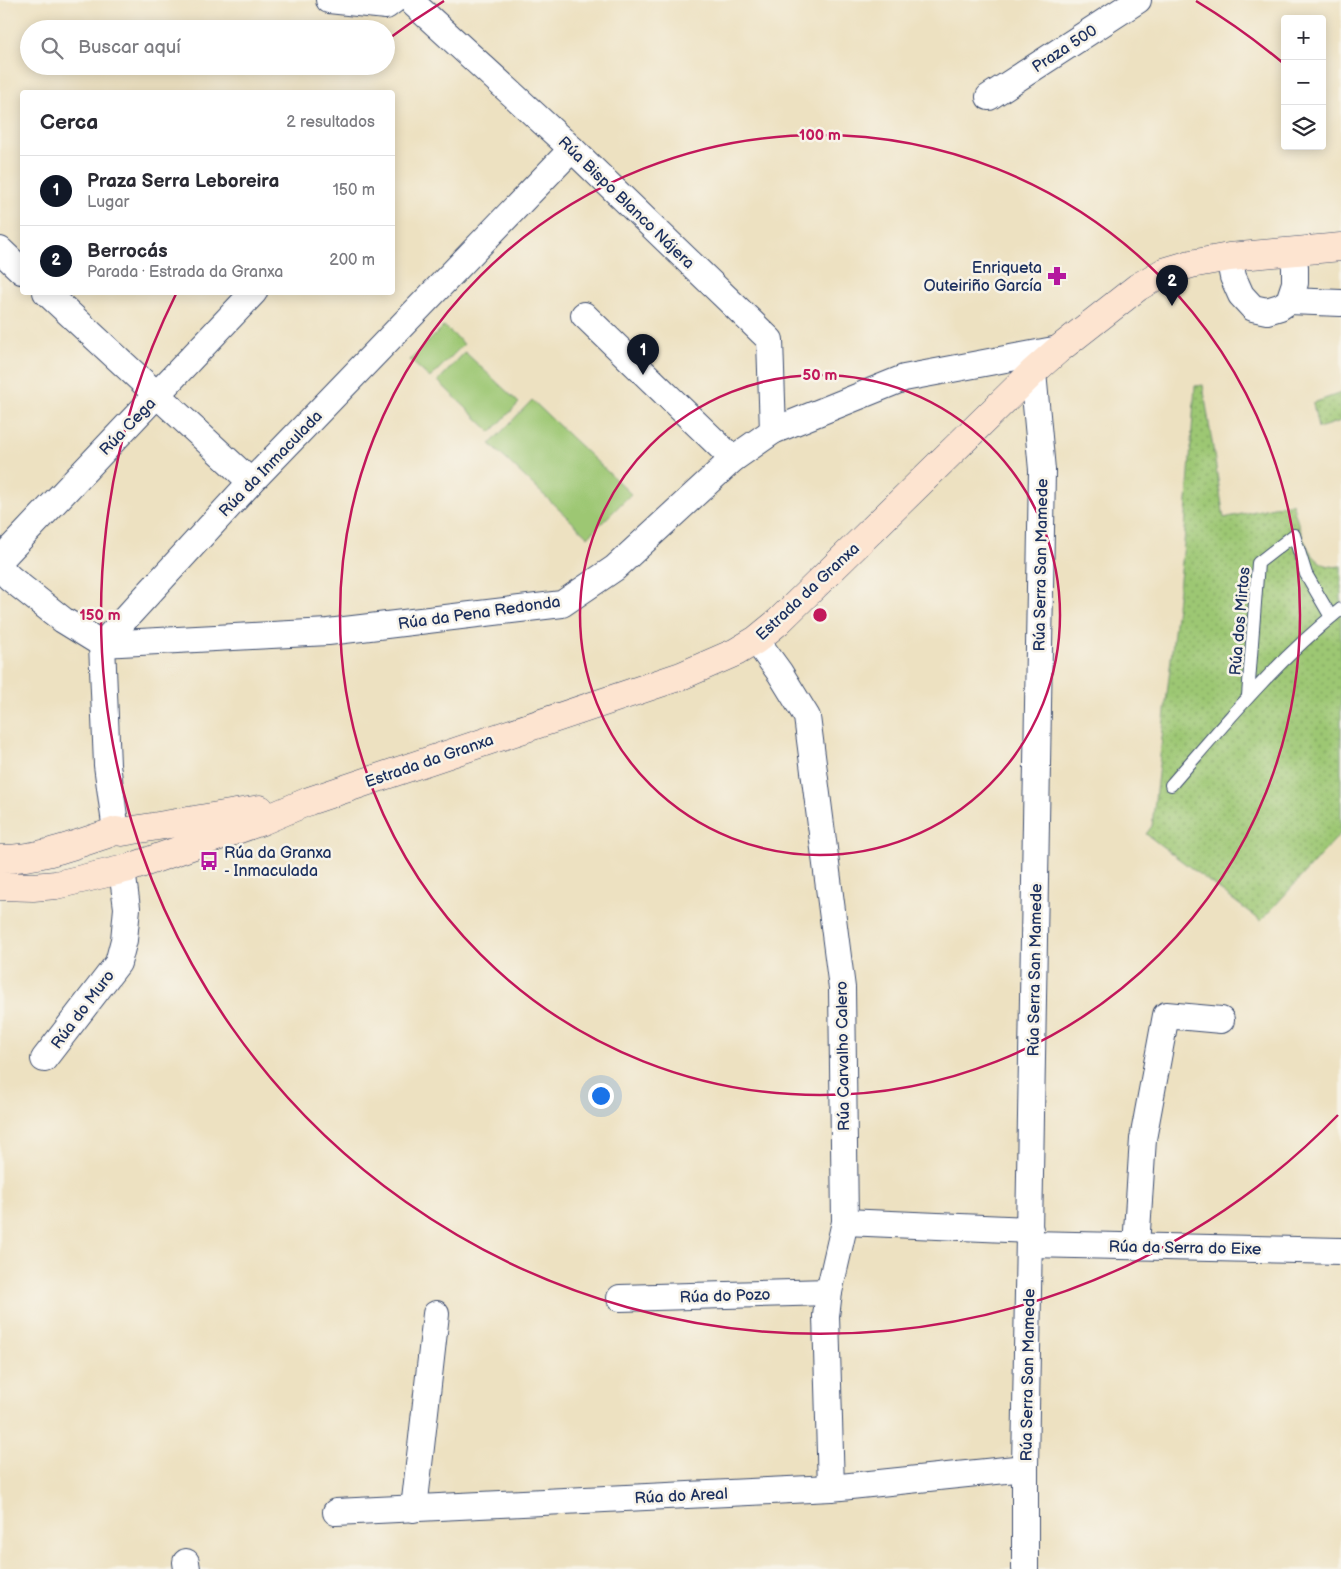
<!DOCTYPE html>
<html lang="es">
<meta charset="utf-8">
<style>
body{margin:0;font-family:"Balsamiq Sans",sans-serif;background:#f2f2f3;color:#2b2b33}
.controls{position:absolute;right:15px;top:15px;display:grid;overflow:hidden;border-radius:5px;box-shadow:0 2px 12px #0003}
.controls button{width:45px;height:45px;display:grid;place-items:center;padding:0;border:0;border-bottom:1px solid #e1e1e2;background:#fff;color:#2b2b33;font:25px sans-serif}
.you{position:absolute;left:600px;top:1095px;width:18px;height:18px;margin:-12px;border:4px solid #fff;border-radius:50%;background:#1a73e8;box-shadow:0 0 0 8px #1a73e833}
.badge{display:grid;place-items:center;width:32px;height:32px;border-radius:50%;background:#111827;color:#fff;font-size:16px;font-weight:700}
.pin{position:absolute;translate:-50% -41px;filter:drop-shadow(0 1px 2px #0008)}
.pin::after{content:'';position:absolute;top:26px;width:18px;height:15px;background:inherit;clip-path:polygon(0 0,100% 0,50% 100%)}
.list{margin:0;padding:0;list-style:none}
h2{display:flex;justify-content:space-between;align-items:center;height:65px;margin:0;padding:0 20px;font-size:21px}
h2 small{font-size:16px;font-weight:400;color:#7c7c81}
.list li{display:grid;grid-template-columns:32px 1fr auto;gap:15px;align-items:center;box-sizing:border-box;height:70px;padding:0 20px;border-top:1px solid #e1e1e2}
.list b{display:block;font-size:19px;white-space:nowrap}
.list p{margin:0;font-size:16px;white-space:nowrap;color:#7c7c81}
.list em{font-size:16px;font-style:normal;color:#7c7c81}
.icon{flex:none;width:28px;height:28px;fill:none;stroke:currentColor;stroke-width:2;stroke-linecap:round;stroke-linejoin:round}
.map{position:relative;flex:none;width:1341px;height:1569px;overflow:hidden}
.search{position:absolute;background:#fff;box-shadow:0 2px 12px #0003;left:20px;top:20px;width:375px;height:55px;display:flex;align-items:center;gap:12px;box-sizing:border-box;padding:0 18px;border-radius:28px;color:#7c7c81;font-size:19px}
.panel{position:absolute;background:#fff;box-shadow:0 2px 12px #0003;left:20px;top:90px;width:375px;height:205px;border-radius:5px}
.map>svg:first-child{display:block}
.grass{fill:#9dc773;stroke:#5c7b68}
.park{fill:url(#park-dots);stroke:#5c7b68}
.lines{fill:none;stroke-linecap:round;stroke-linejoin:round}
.lane-casing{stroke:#3a4a6d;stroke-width:14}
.street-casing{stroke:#3a4a6d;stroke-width:28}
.secondary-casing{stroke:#3a4a6d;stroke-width:29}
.lane{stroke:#fff;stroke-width:12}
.street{stroke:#fff;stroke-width:26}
.secondary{stroke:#fde4d0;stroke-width:28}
.ring{fill:none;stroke:#c2185b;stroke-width:2.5}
.labels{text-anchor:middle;stroke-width:5;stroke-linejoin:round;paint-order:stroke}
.street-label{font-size:16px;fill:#1b2f5e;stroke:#f7f3e8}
.poi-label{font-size:16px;fill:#1b2f5e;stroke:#f7f3e8;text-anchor:end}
.centre{fill:#c2185b;stroke:#f7f3e8;stroke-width:2.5}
.ring-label{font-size:15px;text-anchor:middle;font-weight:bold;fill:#c2185b;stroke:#f7f3e8;stroke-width:5;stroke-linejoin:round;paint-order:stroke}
</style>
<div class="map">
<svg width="1341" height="1569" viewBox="0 0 1341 1569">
<defs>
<pattern id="park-dots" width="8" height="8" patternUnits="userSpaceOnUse" patternTransform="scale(1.25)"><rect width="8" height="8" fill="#9dc773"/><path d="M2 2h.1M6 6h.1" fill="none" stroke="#7fa262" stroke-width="1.8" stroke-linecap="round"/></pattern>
</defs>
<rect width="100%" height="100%" fill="#f7f3e8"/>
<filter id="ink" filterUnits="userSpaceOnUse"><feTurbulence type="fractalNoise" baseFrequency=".02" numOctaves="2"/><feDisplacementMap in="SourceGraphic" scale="10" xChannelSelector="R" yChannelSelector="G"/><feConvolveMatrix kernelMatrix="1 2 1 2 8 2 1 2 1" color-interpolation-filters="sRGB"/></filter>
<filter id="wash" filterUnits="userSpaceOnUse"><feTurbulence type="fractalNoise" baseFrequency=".0096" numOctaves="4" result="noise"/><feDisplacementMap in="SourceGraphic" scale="20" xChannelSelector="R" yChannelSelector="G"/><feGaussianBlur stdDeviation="1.12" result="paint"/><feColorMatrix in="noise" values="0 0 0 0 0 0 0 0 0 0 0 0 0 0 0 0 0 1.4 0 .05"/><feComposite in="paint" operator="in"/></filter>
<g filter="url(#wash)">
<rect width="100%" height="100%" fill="#ede1c1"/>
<!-- grass -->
<g class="grass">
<path d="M444 326 464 344 430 378 410 360Z"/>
<path d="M465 352 519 403 491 432 438 381Z"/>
<path d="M532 400 631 494 588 537 490 444Z"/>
</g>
<!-- park -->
<g class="park">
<path d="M1203 385 1224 518 1292 503C1300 527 1307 572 1341 566V833L1261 921 1146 834 1152 826 1184 544 1195 386Z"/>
<path d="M1341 393V421L1318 428 1313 403Z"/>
</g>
</g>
<g filter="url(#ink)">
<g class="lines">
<!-- lane casing -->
<g class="lane-casing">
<g id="lane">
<path d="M1248 696 1258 563 1294 535 1306 574 1331 617"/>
<path d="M1171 785C1225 723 1277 660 1341 609"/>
</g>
</g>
<!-- street casing -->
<g class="street-casing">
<g id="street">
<path d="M329 0 386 6 394 0"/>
<path d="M412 0 414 4 572 149 770 340 773 431"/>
<path d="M989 97 1138 0"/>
<path d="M0 250 22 271"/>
<path d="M1229 257 1233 277 1241 295 1253 308 1267 311 1280 307 1289 301 1295 283V267L1292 252"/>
<path d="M46 292 251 482"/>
<path d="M1289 301 1341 303"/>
<path d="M584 315 733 459"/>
<path d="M0 560 254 292"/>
<path d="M0 568 10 578 63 620 102 644 328 632 562 604 615 568 733 459 773 431 904 378 1059 349"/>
<path d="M756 640 780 673 807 717 842 988 845 1222 829 1292 826 1316 831 1488"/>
<path d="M116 831 107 765 102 644 251 482 572 149"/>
<path d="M44 1059 118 963 124 940 127 908 122 870"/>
<path d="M845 1222 1030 1230"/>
<path d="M1030 1244 1341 1251"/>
<path d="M1136 1246 1143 1139 1166 1015 1221 1020"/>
<path d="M620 1298 829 1292"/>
<path d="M414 1509 436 1314"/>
<path d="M336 1512 831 1488 1025 1468"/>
<path d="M186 1562 187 1569"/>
<path d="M1025 1569V1468L1042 470 1033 372"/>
</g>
</g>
<!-- secondary casing -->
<g class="secondary-casing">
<g id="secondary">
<path d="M0 859C41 859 77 844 116 831L122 832 260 809"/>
<path d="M0 886 33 887 56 885 129 868 262 821 309 801 681 676 736 652 756 640 778 622 1033 372 1059 349 1138 287 1164 272 1191 264 1229 257 1341 247"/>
</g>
</g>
<!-- lane -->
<use href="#lane" class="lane"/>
<!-- street -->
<use href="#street" class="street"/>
<!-- secondary -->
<use href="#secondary" class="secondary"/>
</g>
</g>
<!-- distance rings -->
<g class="ring">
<circle cx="820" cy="615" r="240"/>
<circle cx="820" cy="615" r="480"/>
<path d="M1338 1115A720 720 0 0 1 176 294M387 40A720 720 0 0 1 444 1M1196 1A720 720 0 0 1 1283 63"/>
</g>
<!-- icons -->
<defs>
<g id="pharmacy-bare" transform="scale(1.5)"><path d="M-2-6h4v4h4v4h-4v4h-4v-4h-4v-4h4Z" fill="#b5179e" stroke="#f7f3e8" stroke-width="2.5" paint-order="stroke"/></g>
<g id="bus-bare" transform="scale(1.5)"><path d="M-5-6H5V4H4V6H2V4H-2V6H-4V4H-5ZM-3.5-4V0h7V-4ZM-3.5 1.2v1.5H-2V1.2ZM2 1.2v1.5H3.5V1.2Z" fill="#b5179e" stroke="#f7f3e8" stroke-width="2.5" paint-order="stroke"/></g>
</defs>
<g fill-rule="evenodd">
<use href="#pharmacy-bare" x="1057" y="276"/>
<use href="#bus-bare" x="209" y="861"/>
</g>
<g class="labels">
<!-- street labels -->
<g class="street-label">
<text transform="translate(1064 48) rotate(-33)" y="6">Praza 500</text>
<text transform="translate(627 202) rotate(44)" y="6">Rúa Bispo Blanco Nájera</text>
<text transform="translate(127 426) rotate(-46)" y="6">Rúa Cega</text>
<text transform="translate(270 463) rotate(-46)" y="6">Rúa da Inmaculada</text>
<text transform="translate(1040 565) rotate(-89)" y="6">Rúa Serra San Mamede</text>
<text transform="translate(807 591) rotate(-43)" y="6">Estrada da Granxa</text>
<text transform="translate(479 612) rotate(-8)" y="6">Rúa da Pena Redonda</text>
<text transform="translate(1239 621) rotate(-85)" y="6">Rúa dos Mirtos</text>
<text transform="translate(429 760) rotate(-19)" y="6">Estrada da Granxa</text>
<text transform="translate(1034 970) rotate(-89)" y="6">Rúa Serra San Mamede</text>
<text transform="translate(82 1009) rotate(-53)" y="6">Rúa do Muro</text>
<text transform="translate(842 1056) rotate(-91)" y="6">Rúa Carvalho Calero</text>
<text transform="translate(1185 1247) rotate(1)" y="6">Rúa da Serra do Eixe</text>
<text transform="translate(725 1295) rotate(-2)" y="6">Rúa do Pozo</text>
<text transform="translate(1027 1375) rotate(-89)" y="6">Rúa Serra San Mamede</text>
<text transform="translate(681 1495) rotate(-3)" y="6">Rúa do Areal</text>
</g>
<!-- poi labels -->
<g class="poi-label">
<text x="1042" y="273">Enriqueta<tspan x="1042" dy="18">Outeiriño García</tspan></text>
<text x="224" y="858" text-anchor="start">Rúa da Granxa<tspan x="224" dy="18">- Inmaculada</tspan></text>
</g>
</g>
<circle cx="820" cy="615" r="8" class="centre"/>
<g class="ring-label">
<text x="820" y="140">100 m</text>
<text x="820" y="380">50 m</text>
<text x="100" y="620">150 m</text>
</g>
</svg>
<div class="controls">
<button>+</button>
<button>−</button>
<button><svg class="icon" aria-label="layers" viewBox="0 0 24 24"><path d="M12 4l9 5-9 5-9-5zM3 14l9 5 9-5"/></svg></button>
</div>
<div class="you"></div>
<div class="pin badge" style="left:643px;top:375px">1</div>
<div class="pin badge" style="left:1172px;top:306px">2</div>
<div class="search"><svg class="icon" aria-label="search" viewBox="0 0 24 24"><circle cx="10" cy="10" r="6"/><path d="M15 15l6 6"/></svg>Buscar aquí</div>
<section class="panel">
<h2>Cerca<small>2 resultados</small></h2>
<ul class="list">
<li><span class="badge">1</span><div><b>Praza Serra Leboreira</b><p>Lugar</p></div><em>150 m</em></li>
<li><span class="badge">2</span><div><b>Berrocás</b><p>Parada · Estrada da Granxa</p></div><em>200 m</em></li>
</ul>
</section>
</div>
